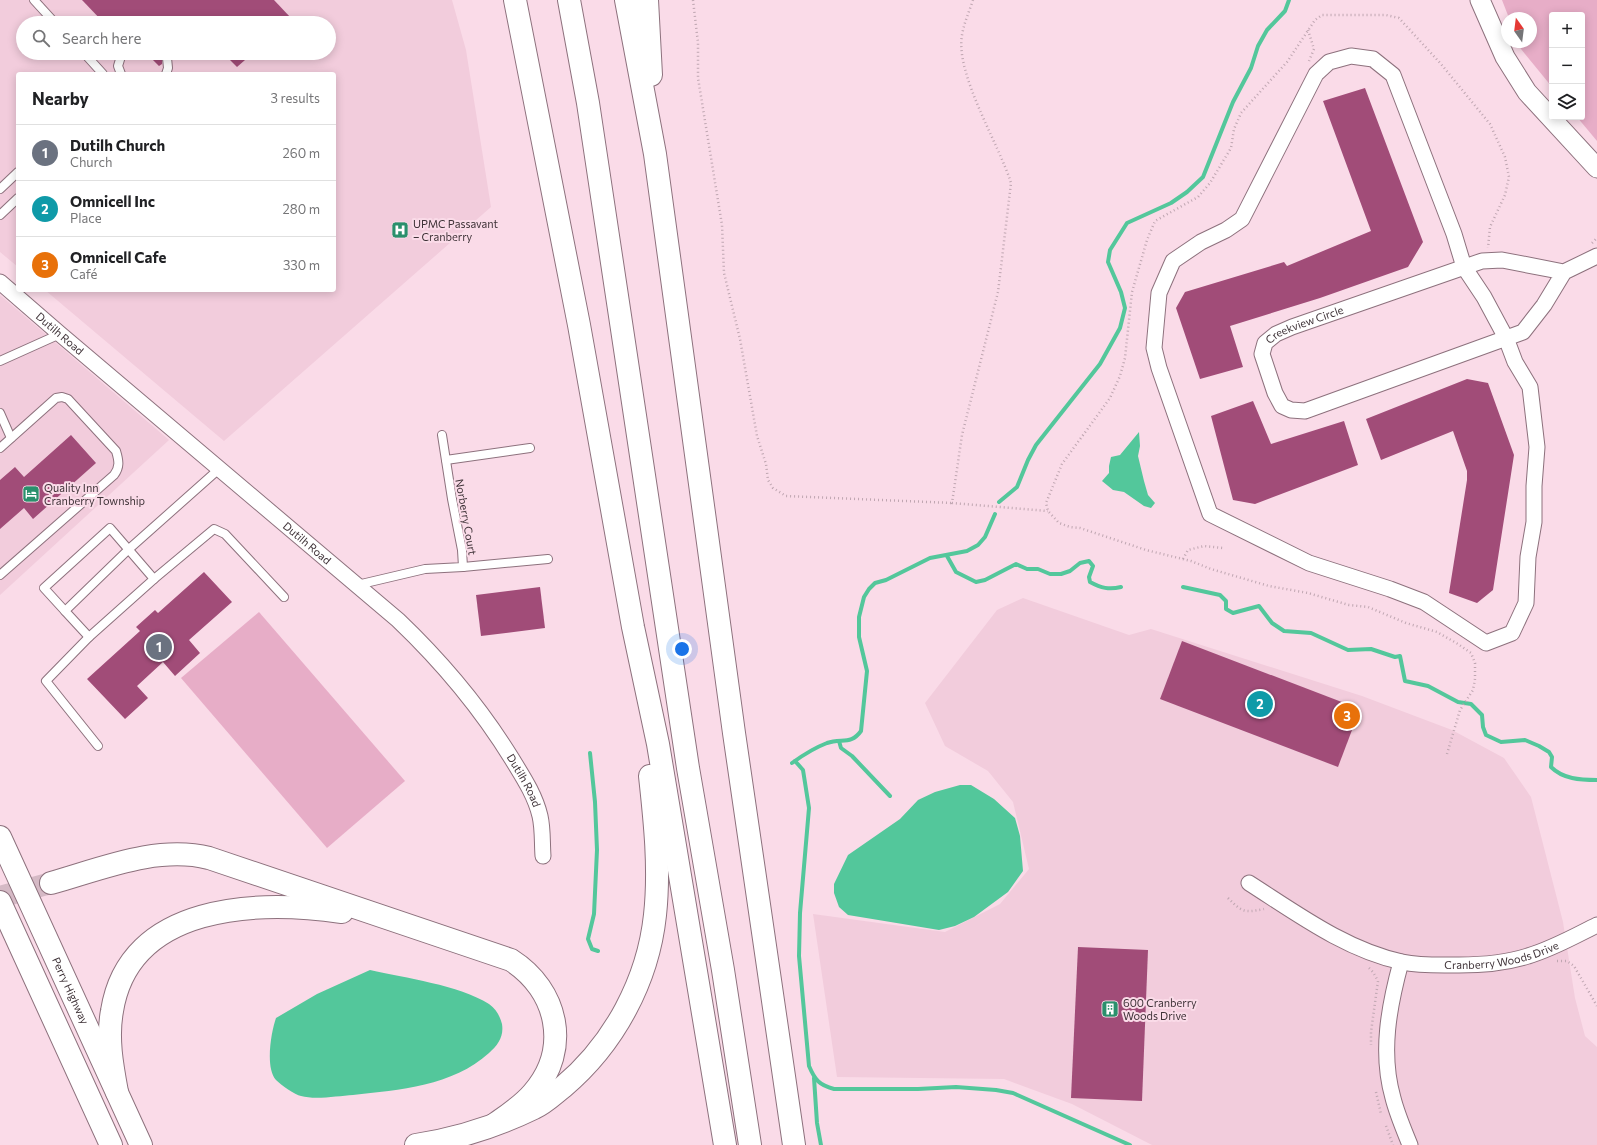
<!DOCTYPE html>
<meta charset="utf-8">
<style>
body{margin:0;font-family:Commissioner,sans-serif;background:#f6f6f6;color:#202124}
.controls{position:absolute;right:12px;top:12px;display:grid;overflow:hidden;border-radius:4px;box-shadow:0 2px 10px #0003}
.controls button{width:36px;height:36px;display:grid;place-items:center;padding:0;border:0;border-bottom:1px solid #e0e0e0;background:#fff;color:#202124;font:20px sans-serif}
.compass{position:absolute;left:1501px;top:12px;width:36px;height:36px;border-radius:50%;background:#fff;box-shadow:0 2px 10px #0003;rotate:346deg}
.you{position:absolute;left:682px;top:649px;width:14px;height:14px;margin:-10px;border:3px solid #fff;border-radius:50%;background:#1a73e8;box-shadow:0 0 0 6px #1a73e833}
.badge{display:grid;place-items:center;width:26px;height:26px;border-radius:50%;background:#2a906c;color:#fff;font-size:13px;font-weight:700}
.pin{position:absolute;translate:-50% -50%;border:2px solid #fff;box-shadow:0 1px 4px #0006}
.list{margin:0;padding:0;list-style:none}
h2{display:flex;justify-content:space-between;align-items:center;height:52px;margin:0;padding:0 16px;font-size:17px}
h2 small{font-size:13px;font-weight:400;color:#757577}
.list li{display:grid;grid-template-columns:26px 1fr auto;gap:12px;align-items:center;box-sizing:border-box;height:56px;padding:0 16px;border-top:1px solid #e0e0e0}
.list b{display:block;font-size:15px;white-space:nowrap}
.list p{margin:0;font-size:13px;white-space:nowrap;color:#757577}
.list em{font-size:13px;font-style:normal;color:#757577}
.icon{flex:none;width:22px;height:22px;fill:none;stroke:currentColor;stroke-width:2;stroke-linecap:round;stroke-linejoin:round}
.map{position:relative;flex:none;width:1597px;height:1145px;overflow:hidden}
.search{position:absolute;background:#fff;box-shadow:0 2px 10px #0003;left:16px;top:16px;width:320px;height:44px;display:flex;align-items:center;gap:10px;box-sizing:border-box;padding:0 14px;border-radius:22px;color:#757577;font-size:15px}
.panel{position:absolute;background:#fff;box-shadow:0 2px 10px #0003;left:16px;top:72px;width:320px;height:220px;border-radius:4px}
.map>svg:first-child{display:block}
.built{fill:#f2ccdc;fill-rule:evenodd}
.green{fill:#e7adc7}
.water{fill:#53c79b}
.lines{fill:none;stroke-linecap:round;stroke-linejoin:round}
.stream{stroke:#53c79b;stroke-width:4}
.building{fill:#a14c78}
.motorway-tunnel{stroke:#d5b9c5;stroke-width:22;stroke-dasharray:22 11;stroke-linecap:butt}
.service-casing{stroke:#8d717d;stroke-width:10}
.minor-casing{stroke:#8d717d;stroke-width:17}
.tertiary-casing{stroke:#8d717d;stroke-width:21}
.trunk-casing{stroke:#8d717d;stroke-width:24}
.motorway-casing{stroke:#8d717d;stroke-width:24}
.path{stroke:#bfa6b1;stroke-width:2.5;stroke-dasharray:1 3;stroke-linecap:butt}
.service{stroke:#fff;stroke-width:8}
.minor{stroke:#fff;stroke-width:15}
.tertiary{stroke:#fff;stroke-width:19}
.trunk{stroke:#fff;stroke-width:22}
.motorway{stroke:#fff;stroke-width:22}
.labels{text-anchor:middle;stroke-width:4;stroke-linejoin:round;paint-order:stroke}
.poi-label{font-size:11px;fill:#3f3338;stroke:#fadbe8;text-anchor:start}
.street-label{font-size:11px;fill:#3f3338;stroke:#fadbe8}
</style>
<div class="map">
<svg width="1597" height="1145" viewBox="0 0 1597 1145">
<rect width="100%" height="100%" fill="#fadbe8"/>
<!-- built -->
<g class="built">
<path d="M0 0H452L466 50 491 207 224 441 45 290H334V74H18V267L0 252ZM23 23H329V53H23Z"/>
<path d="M0 295 169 440 0 595Z"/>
<path d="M1023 598 1129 635 1151 629 1362 696 1452 730 1504 758 1531 797 1563 922 1575 998 1585 1036 1597 1047V1145H1152L1072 1104 1004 1079 837 1077 813 914 945 932 1000 904 1029 869 1013 802 988 771 945 746 925 703 997 610Z"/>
</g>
<!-- green -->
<g class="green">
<path d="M1502 0H1597V141L1577 117H1582V15H1552V87L1521 49 1518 42H1531V18H1509Z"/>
<path d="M259 612 405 781 327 848 181 678Z"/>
</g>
<!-- water -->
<g class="water">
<path d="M1139 432 1140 446 1138 456 1144 481 1148 495 1155 503 1151 508 1144 506 1124 492 1113 490 1102 481 1109 473V466L1111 457 1120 455Z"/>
<path d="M960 785H971L994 799 1015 818 1020 836 1023 871 1008 892 974 917 955 926 939 930 848 915 839 907 834 893V884L848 855 900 819 918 800 935 792Z"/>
<path d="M370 970C405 978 459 985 489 1004 496 1009 500 1016 502 1024 504 1037 498 1045 489 1053 453 1086 399 1090 353 1095 338 1096 315 1100 301 1096 295 1095 281 1085 276 1080 265 1068 271 1032 276 1018L317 994Z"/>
</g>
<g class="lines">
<!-- stream -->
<g class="stream">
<path d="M999 502 1017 487 1028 460 1036 445 1100 364 1120 328 1125 308 1121 292 1108 262 1110 250 1127 223 1171 203 1187 192 1203 177 1233 102 1251 68 1258 46 1267 30 1285 11 1289 0"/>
<path d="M947 556 956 572 976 582 985 580 1016 564 1027 569H1038L1050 574H1061L1070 571 1080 563 1089 561 1093 566 1089 577 1090 582C1101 588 1109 590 1121 587"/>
<path d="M1183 587 1220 595 1226 601V609L1233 613 1259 606 1272 623 1284 631 1311 633 1348 650 1371 649 1395 657 1400 656 1405 681 1428 686 1458 702 1471 704 1482 715 1483 727 1486 735 1501 742 1525 740 1539 746 1549 752 1552 757 1551 767C1563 779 1580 780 1597 780"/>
<path d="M839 741 841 748 852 756 890 796"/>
<path d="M590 753 595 802 597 850 594 914 588 939 592 949 598 951"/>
<path d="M795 761 803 770 809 808 800 913 799 956 809 1066C815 1080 819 1085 834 1089H918L956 1087 996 1090 1013 1093 1130 1145"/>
<path d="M792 763C803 755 814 748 827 743 842 738 851 745 861 731L867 671 859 637V617L864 597 869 589 875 583 886 580 930 558 967 551 978 545 985 537 995 514"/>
<path d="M814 1078 817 1123 821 1145"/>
</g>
</g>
<!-- building -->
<g class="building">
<path d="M82 0H274L291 18 285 23H104Z"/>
<path d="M146 53H165L162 56V64L159 66Z"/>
<path d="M223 53H253L237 67Z"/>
<path d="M1365 88 1423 242 1408 267 1320 298 1230 326 1243 367 1200 379 1176 308 1185 292 1284 262 1287 266 1371 231 1323 101Z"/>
<path d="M1467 379 1488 383 1514 455 1493 590 1477 603 1449 593 1467 480V471L1453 431 1381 460 1366 419Z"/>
<path d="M1253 401 1271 444 1344 421 1358 465 1255 504 1233 500 1211 416Z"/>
<path d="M71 435 96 463 33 519 24 508 0 529V480L15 467 24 477Z"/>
<path d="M204 572 232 602 189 640 200 653 175 676 163 662 137 686 148 698 125 719 87 679 140 631 136 627 155 610 158 613Z"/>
<path d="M540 587 545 628 481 636 476 595Z"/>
<path d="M1182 641 1360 709 1338 767 1160 699Z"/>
<path d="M1078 947 1148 950 1142 1101 1071 1098Z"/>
</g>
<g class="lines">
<!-- motorway-tunnel -->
<path class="motorway-tunnel" d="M0 897 51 883"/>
<!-- service casing -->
<g class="service-casing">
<g id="service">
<path d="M34 0 55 23"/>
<path d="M84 53 103 74"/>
<path d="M121 74 118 66 122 53"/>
<path d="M166 74 168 68 167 58"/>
<path d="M0 189 18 172"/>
<path d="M0 215 18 198"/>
<path d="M0 361 60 334"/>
<path d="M0 413 11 438"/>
<path d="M0 448 56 398 62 397 68 399 116 451C119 461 120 467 114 475L0 575"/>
<path d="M446 460 530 448"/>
<path d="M219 469 129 549 65 611 89 637 154 579 214 529 225 534 284 597"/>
<path d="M463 567 548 559"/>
<path d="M357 585 425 569 463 567 462 550 452 499 442 435"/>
<path d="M65 611 44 588 110 528 154 579"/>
<path d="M89 637 46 681 98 746"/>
</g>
</g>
<!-- minor casing -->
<g class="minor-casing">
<g id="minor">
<path d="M1351 56 1373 59 1393 75 1454 234 1464 267 1484 297 1506 338 1515 362 1530 387 1537 447 1534 486V522L1528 557 1526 603 1512 633 1486 643 1424 602 1390 589 1309 563 1210 514 1159 368 1154 348 1159 293 1173 261 1201 242 1226 230 1242 219 1316 74 1329 62Z"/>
<path id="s1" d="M1564 272 1544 305 1523 332 1305 411 1291 410 1282 406 1275 393 1262 354 1265 343 1276 334 1292 327 1482 261 1502 260 1564 272 1597 256"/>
<path id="s2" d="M0 282 60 334 398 620C442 662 480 707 512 759 523 777 535 795 540 816 543 829 542 842 543 856"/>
<path id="s3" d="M1249 883C1296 913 1346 950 1402 962 1421 966 1440 965 1459 965 1482 965 1506 963 1528 956 1552 949 1575 936 1597 925"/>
<path d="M1401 962C1389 1006 1380 1053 1393 1098 1397 1114 1404 1130 1410 1145"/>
</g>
</g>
<!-- tertiary casing -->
<g class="tertiary-casing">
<path id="tertiary" d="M1480 0 1505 57 1527 92 1597 168"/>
</g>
<!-- trunk casing -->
<g class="trunk-casing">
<g id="trunk">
<path id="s4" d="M0 837 141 1145"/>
<path d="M0 902 111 1145"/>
</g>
</g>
<!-- motorway casing -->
<g class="motorway-casing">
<g id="motorway">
<path d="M515 0 579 325 633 627 658 744 725 1145"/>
<path d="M569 0 588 103 688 768 723 970 750 1145"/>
<path d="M626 0 655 154 734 733 794 1145"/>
<path d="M647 0 651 75"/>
<path d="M51 883C101 869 157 845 209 858L511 960C558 990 571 1049 533 1093 522 1106 508 1115 495 1124"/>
<path d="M117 1092C112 1065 107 1038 112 1011 129 903 258 900 342 912"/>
<path d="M416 1145C456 1139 497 1126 534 1108 545 1103 554 1094 563 1087 614 1044 648 981 655 915 660 869 655 822 650 776"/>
</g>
</g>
<!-- path -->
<g class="path">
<path d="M693 0 698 43V78L722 225 724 273 740 339 757 436 766 464 768 480 773 488 786 496 952 503"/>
<path d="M973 0C969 12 964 23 962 35 955 74 999 144 1011 183L998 292 962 435 952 503 1048 511"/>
<path d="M1308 30 1314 49 1309 61"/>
<path d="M1592 243 1597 238"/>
<path d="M1183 559 1188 550 1204 546 1223 548"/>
<path d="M1447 754 1460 710 1473 690 1475 679V663L1471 653 1458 644 1437 632 1406 623 1368 607 1349 605 1308 593 1269 586 1211 569 1191 561 1146 550 1080 528 1070 527 1059 523 1048 511 1046 503 1062 464 1110 398 1120 376 1125 358 1132 292 1147 240 1155 221 1198 197 1210 183 1231 148 1234 129 1241 113 1287 62 1315 20 1322 15H1386L1399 18 1441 64 1490 124 1505 157 1509 177 1505 195 1490 227 1488 248"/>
<path d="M1228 898C1242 912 1244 913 1264 909"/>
<path d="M1557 961H1567L1574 966 1597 1006"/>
<path d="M1369 968 1373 972 1378 981 1371 1032V1045"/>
<path d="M1376 1092 1381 1114"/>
<path d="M1386 1126 1393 1145"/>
</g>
<!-- service -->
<use href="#service" class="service"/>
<!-- minor -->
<use href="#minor" class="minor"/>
<!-- tertiary -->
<use href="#tertiary" class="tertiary"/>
<!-- trunk -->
<use href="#trunk" class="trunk"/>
<!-- motorway -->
<use href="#motorway" class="motorway"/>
</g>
<!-- icons -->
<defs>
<g id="hospital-square" transform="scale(0.9)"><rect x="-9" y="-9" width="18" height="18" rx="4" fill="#2a906c" stroke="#fadbe8"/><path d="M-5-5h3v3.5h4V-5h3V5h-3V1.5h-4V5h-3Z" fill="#fff"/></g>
<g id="hotel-square" transform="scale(0.9)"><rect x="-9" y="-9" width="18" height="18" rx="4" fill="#2a906c" stroke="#fadbe8"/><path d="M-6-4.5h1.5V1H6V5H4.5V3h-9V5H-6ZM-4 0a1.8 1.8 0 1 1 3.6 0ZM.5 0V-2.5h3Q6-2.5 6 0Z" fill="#fff"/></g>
<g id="building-square" transform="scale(0.9)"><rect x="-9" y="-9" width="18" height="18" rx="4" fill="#2a906c" stroke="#fadbe8"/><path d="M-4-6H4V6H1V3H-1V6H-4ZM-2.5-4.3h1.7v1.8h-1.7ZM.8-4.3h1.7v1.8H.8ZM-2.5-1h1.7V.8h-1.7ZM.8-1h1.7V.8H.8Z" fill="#fff"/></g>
</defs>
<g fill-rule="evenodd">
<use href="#hospital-square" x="400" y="230"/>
<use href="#hotel-square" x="31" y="494"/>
<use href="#building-square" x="1110" y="1009"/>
</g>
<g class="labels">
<!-- poi labels -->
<g class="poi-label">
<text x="413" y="228">UPMC Passavant<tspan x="413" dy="13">– Cranberry</tspan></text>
<text x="44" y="492">Quality Inn<tspan x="44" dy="13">Cranberry Township</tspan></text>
<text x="1123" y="1007">600 Cranberry<tspan x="1123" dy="13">Woods Drive</tspan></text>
</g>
<!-- street labels -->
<g class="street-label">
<text dy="4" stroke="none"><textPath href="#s1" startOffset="440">Creekview Circle</textPath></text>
<text dy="4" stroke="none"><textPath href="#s2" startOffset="79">Dutilh Road</textPath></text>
<text transform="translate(466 517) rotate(80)" y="4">Norberry Court</text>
<text dy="4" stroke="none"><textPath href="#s2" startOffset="403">Dutilh Road</textPath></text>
<text dy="4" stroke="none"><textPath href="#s2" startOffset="727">Dutilh Road</textPath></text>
<text dy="4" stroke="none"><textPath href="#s3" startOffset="274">Cranberry Woods Drive</textPath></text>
<text dy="4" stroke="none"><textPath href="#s4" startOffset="169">Perry Highway</textPath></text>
</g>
</g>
</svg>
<div class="controls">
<button>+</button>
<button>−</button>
<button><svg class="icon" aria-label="layers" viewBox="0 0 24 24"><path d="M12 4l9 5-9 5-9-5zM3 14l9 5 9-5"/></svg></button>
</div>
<svg class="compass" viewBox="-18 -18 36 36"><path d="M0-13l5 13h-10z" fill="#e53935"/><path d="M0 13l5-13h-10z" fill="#757577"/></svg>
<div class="you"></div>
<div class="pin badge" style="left:159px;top:647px;background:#6b7280">1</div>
<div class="pin badge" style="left:1260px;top:704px;background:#0f9aa8">2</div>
<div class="pin badge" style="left:1347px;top:716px;background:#e8710a">3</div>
<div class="search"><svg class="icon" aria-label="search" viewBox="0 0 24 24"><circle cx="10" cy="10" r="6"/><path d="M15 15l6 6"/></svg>Search here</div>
<section class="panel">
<h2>Nearby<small>3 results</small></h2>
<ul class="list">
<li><span class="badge" style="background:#6b7280">1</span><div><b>Dutilh Church</b><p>Church</p></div><em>260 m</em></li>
<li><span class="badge" style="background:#0f9aa8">2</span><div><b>Omnicell Inc</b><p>Place</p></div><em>280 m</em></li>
<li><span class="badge" style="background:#e8710a">3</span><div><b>Omnicell Cafe</b><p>Café</p></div><em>330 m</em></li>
</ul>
</section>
</div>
